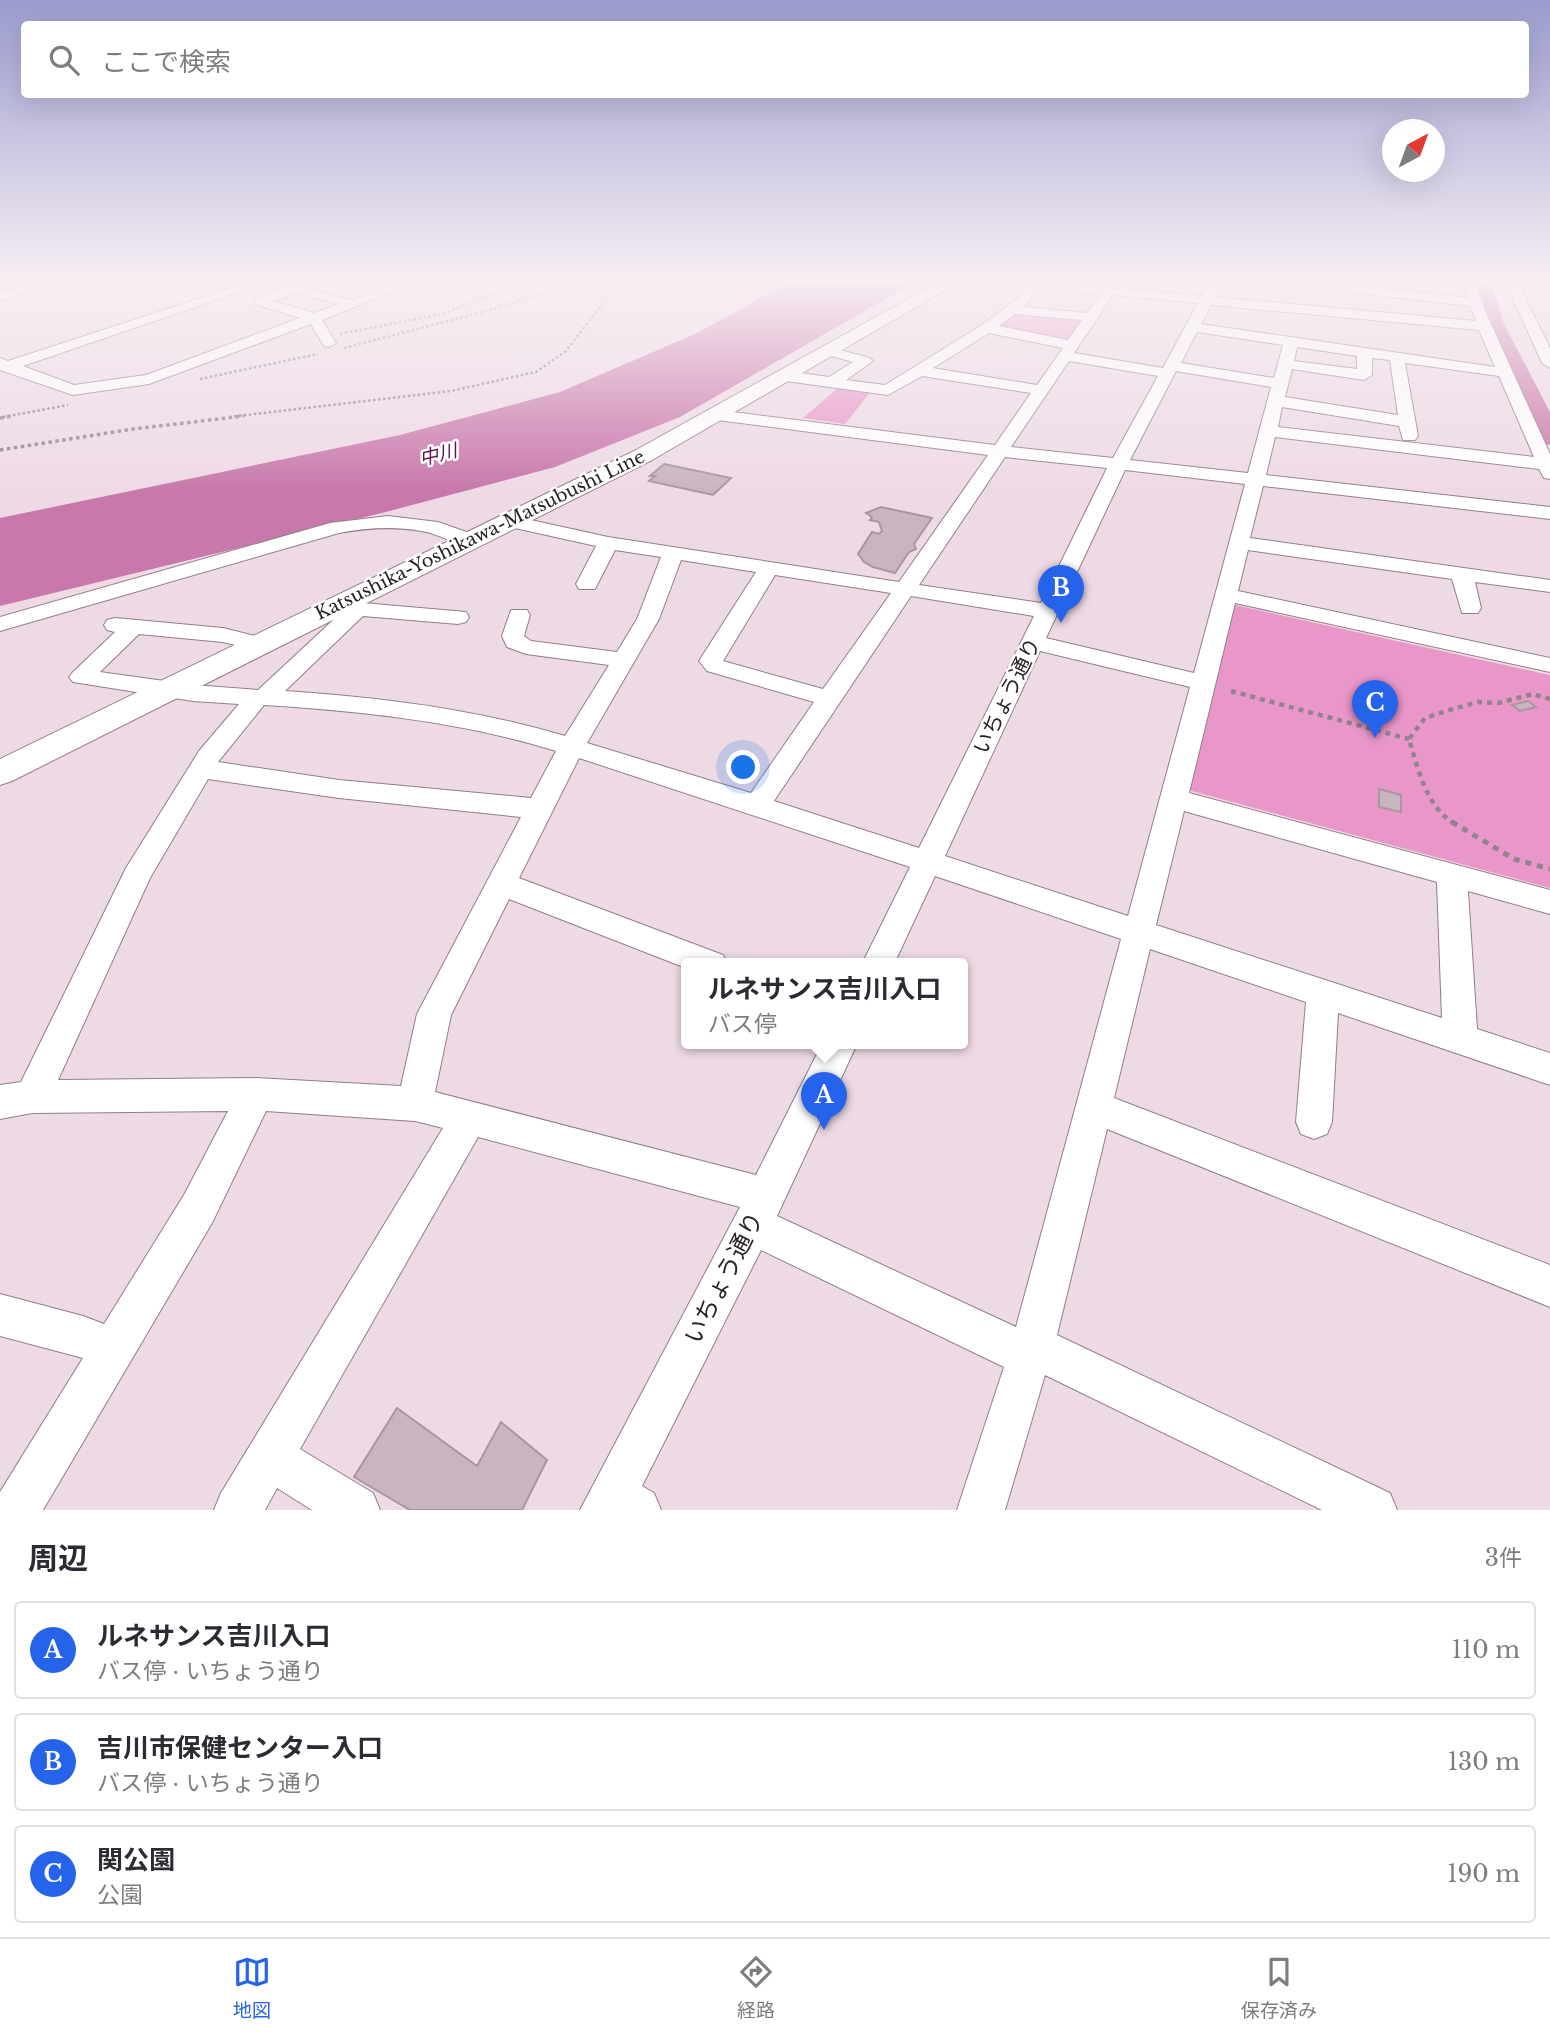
<!DOCTYPE html>
<html lang="ja">
<meta charset="utf-8">
<style>
body{margin:0;font-family:"Libre Baskerville","Noto Sans JP",serif;background:#f7f7f7;color:#2b2b33}
.compass{position:absolute;left:1382px;top:119px;width:63px;height:63px;border-radius:50%;background:#fff;box-shadow:0 7px 28px #0002;rotate:41deg}
.you{position:absolute;left:744px;top:768px;width:24px;height:24px;margin:-18px;border:5px solid #fff;border-radius:50%;background:#1a73e8;box-shadow:0 0 0 10px #1a73e833}
.badge{display:grid;place-items:center;width:46px;height:46px;border-radius:50%;background:#2563eb;color:#fff;font-size:23px;font-weight:700}
.pin{position:absolute;translate:-50% -58px;filter:drop-shadow(0 2px 4px #0008)}
.pin::after{content:'';position:absolute;top:37px;width:24px;height:21px;background:inherit;clip-path:polygon(0 0,100% 0,50% 100%)}
.popup{position:absolute;left:681px;top:958px;width:287px;height:91px;box-sizing:border-box;display:grid;place-content:center;border-radius:7px;background:#fff;filter:drop-shadow(0 2px 5px #0005);font-size:23px;white-space:nowrap;color:#7c7c81}
.popup b{font-size:26px;color:#2b2b33}
.popup::after{content:'';position:absolute;left:50%;top:100%;margin-left:-14px;border:14px solid transparent;border-top-color:#fff}
.list{margin:0;padding:0;list-style:none}
h2{display:flex;justify-content:space-between;align-items:center;height:91px;margin:0;padding:0 28px;font-size:30px}
h2 small{font-size:23px;font-weight:400;color:#7c7c81}
.list li{display:grid;grid-template-columns:46px 1fr auto;gap:21px;align-items:center;box-sizing:border-box;height:98px;margin:0 14px 14px;padding:0 14px;border:2px solid #e1e1e2;border-radius:7px}
.list b{display:block;font-size:26px;white-space:nowrap}
.list p{margin:0;font-size:23px;white-space:nowrap;color:#7c7c81}
.list em{font-size:23px;font-style:normal;color:#7c7c81}
.icon{flex:none;width:38px;height:38px;fill:none;stroke:currentColor;stroke-width:2;stroke-linecap:round;stroke-linejoin:round}
.map{position:relative;flex:none;width:1550px;height:1510px;overflow:hidden}
.search{position:absolute;background:#fff;box-shadow:0 7px 28px #0002;left:21px;right:21px;top:21px;height:77px;display:flex;align-items:center;gap:18px;box-sizing:border-box;padding:0 24px;border-radius:7px;color:#7c7c81;font-size:26px}
.sheet{height:427px;background:#fff}
nav{display:flex;justify-content:space-around;align-items:center;box-sizing:border-box;height:98px;border-top:2px solid #e1e1e2;background:#fff;font-size:19px;color:#7c7c81}
nav a{display:grid;justify-items:center;gap:4px}
nav .on{color:#2563eb}
.map>svg:first-child{display:block}
.green{fill:#e997c9}
.water{fill:#c878aa}
.lines{fill:none;stroke-linecap:round;stroke-linejoin:round}
.river{fill:#c878aa;fill-rule:evenodd}
.building{fill:#c8b5c0;stroke:#a996a1;stroke-width:2}
.minor-casing{stroke:#907e88;stroke-width:2}
.major-casing{stroke:#907e88;stroke-width:2}
.path-far3{stroke:#92848c;stroke-width:2.5;stroke-dasharray:2.5 2.5;stroke-linecap:butt}
.path-far2{stroke:#92848c;stroke-width:3.5;stroke-dasharray:3.5 3.5;stroke-linecap:butt}
.path-far1{stroke:#92848c;stroke-width:4.5;stroke-dasharray:5 5;stroke-linecap:butt}
.path{stroke:#92848c;stroke-width:5;stroke-dasharray:6 6;stroke-linecap:butt}
.minor{fill:#fff;fill-rule:evenodd}
.major{fill:#fff;fill-rule:evenodd}
.labels{text-anchor:middle;stroke-width:5;stroke-linejoin:round;paint-order:stroke}
.far-street-label{font-size:18px;fill:#292226;stroke:#fff}
.far-water-label{font-size:19px;font-style:italic;fill:#5b1345;stroke:#fff}
.street-label{font-size:21px;fill:#292226;stroke:#fff}
.near-street-label{font-size:24px;fill:#292226;stroke:#fff}
</style>
<div class="map">
<svg width="1550" height="1510" viewBox="0 0 1550 1510">
<rect width="100%" height="100%" fill="#eedae5"/>
<!-- green -->
<g class="green">
<path d="M1014 312 1083 319 1069 340 995 328Z"/>
<path d="M840 386 872 390 845 424 803 418Z"/>
<path d="M1235 605 1550 675V888L1188 790Z"/>
</g>
<!-- water -->
<path class="water" d="M782 281H917L680 417 555 467 382 513 0 606V518L400 435 560 392 695 334 779 288Z"/>
<g class="lines">
<!-- river -->
<path class="river" d="M1471 281H1491L1504 324 1550 412V445L1541 443 1537 437 1482 324Z"/>
</g>
<!-- building -->
<g class="building">
<path d="M664 464 731 478 713 495 649 481 655 476H650Z"/>
<path d="M881 507 932 518 914 544 916 549 909 552 895 573 873 567 864 562 858 554 872 532 879 534 882 531 879 522 870 520 872 517 866 513Z"/>
<path d="M1528 701 1536 707 1520 711 1512 705Z"/>
<path d="M1379 789 1401 795V812L1379 807Z"/>
<path d="M397 1408 477 1466 501 1422 547 1460 522 1510H410L354 1477Z"/>
</g>
<g class="lines">
<!-- minor casing -->
<g class="minor-casing">
<g id="minor">
<path d="M42 281H61L0 301V293Z"/>
<path d="M253 281H271L23 366 74 385 146 375 300 318 255 304V298L282 289 273 287V281L352 300 402 281H420L322 320 336 343 329 347 324 346 311 324 149 384 73 395 0 370V358L8 361ZM296 293 339 304 314 313 273 301Z"/>
<path d="M994 281H1040L1202 296 1211 281H1223L1215 297 1476 321 1470 306 1288 285 1282 281H1320L1468 298 1463 281H1475L1486 313 1550 454V479L1544 478 1539 469 1275 437 1266 475 1550 507V519L1263 486 1250 538 1550 580V592L1475 582 1481 608 1478 613H1462L1452 579 1248 550 1238 591 1550 658V672L1235 603 1189 793 1550 890V914L1468 891 1477 1029 1550 1053V1085L1338 1013 1332 1122 1327 1134 1314 1139 1301 1134 1296 1122 1306 1002 1150 949 1114 1098 1550 1265V1307L1107 1129 1057 1335 1390 1493 1397 1510H1322L1045 1375 1005 1510H957L1004 1367 761 1250 642 1486 654 1493 661 1510H580L740 1207 478 1137 300 1449 373 1493 380 1510H312L277 1488 265 1510H214L221 1493 443 1128 415 1121 266 1111 212 1223 43 1510H0V1492L83 1358 0 1336V1294L83 1316 104 1324 184 1195 228 1111 32 1113 0 1119V1085L21 1082 126 868 199 751 239 704 193 701 73 682 69 677 73 672 115 632 107 630 104 625 107 620 115 618 223 628 267 639 271 644 267 649 259 651 223 642 139 634 100 672 193 685 258 690 344 610 334 602 337 597 345 595 363 603 466 612 469 617 466 622 458 624 363 616 285 691C378 697 475 709 565 736L609 665 526 654 507 647 502 636 511 610H527L530 615 524 636 531 641 617 652 637 619 661 557 615 550 595 589H579L576 584 596 546 501 525 498 521 501 517 508 515 608 537 899 582 988 455 717 420 709 415 717 410 995 445 1031 393 922 376 888 395 786 381 778 376 786 371 829 377 853 362 824 354 822 351 824 348 829 347 870 358 873 361 846 380 885 385 982 325 1021 296 1027 287 1000 285ZM1039 288 1100 294 1087 313 1024 307ZM1113 295 1198 303 1163 368 1074 353ZM1211 305 1479 330 1495 367 1201 324ZM1014 314 1082 320 1068 340 999 326ZM1197 332 1283 345 1274 378 1181 363ZM989 333 1063 348 1037 385 933 368ZM1297 347 1357 356V369L1294 361ZM1372 358 1390 360 1398 415 1285 397 1292 369 1364 380 1372 375ZM1069 361 1158 376 1113 458 1011 447ZM1405 363 1499 376 1534 457 1278 427 1282 407 1399 426 1403 440H1415L1418 436ZM1176 371 1271 387 1248 473 1130 460ZM1005 457 1107 468 1041 603 919 585ZM1125 470 1245 484 1194 673 1046 638ZM681 560 756 572 699 661 707 671 814 702 751 793 587 743 659 619ZM775 575 891 593 823 689 723 661ZM911 596 1034 616 919 848 774 801ZM1040 651 1190 687 1128 916 945 856ZM264 705C361 711 463 722 556 751L531 798 339 780 218 762ZM579 758 910 867 862 964H894L935 876 1121 939 1016 1327 777 1216 857 1044H822L756 1175 435 1092 451 1015 509 899 686 968V964H728L723 955 519 878ZM208 779 339 798 521 817 417 1014 401 1086 256 1078 58 1080 150 878ZM1184 811 1437 882 1442 1018 1156 925Z"/>
<path d="M1505 281H1517L1550 348V368L1542 363Z"/>
<path d="M388 516 438 522 478 536 481 540 478 544C461 549 439 533 421 531 394 526 366 528 339 533L0 631V617L330 523Z"/>
</g>
</g>
<!-- major casing -->
<g class="major-casing">
<path id="major" d="M941 281H961L652 460 12 781 0 785V759L636 450Z"/>
</g>
<!-- path-far3 -->
<g class="path-far3">
<path d="M340 334 446 313 523 281"/>
<path d="M344 348 483 312 581 281"/>
<path d="M200 379 318 354"/>
<path d="M3 417 68 405"/>
<path d="M229 417 451 391 536 372 566 351 620 281"/>
</g>
<!-- path-far2 -->
<g class="path-far2">
<path d="M0 418 12 416"/>
<path d="M0 450 133 429 244 416"/>
</g>
<!-- path-far1 -->
<g class="path-far1">
<path d="M1231 691 1409 739"/>
<path d="M1455 824C1426 807 1418 769 1409 739L1425 718 1446 711 1478 702 1498 703 1533 694 1550 699"/>
</g>
<!-- path -->
<path class="path" d="M1452 822 1514 859 1550 869"/>
<!-- minor -->
<use href="#minor" class="minor"/>
<!-- major -->
<use href="#major" class="major"/>
</g>
<!-- sky -->
<linearGradient id="sky" x2="0" y2="1"><stop stop-color="#9b9ccf"/><stop offset="0.57" stop-color="#f7eef3"/><stop offset="1" stop-color="#f7eef3" stop-opacity="0"/></linearGradient>
<rect width="1550" height="492" fill="url(#sky)"/>
<g class="labels">
<!-- far-street labels -->
<g class="far-street-label">
<text transform="translate(480 535) rotate(-26)" y="6">Katsushika-Yoshikawa-Matsubushi Line</text>
</g>
<!-- far-water labels -->
<g class="far-water-label">
<text transform="translate(438 454) rotate(-14)" y="7">中川</text>
</g>
<!-- street labels -->
<g class="street-label">
<text transform="translate(1007 696) rotate(-64)" y="7">いちょう通り</text>
</g>
<!-- near-street labels -->
<g class="near-street-label">
<text transform="translate(724 1278) rotate(-63)" y="8">いちょう通り</text>
</g>
</g>
</svg>
<svg class="compass" viewBox="-18 -18 36 36"><path d="M0-13l5 13h-10z" fill="#e53935"/><path d="M0 13l5-13h-10z" fill="#7c7c81"/></svg>
<div class="you"></div>
<div class="pin badge" style="left:824px;top:1130px">A</div>
<div class="popup"><b>ルネサンス吉川入口</b>バス停</div>
<div class="pin badge" style="left:1061px;top:623px">B</div>
<div class="pin badge" style="left:1375px;top:738px">C</div>
<div class="search"><svg class="icon" aria-label="search" viewBox="0 0 24 24"><circle cx="10" cy="10" r="6"/><path d="M15 15l6 6"/></svg>ここで検索</div>
</div>
<section class="sheet">
<h2>周辺<small>3件</small></h2>
<ul class="list">
<li><span class="badge">A</span><div><b>ルネサンス吉川入口</b><p>バス停 · いちょう通り</p></div><em>110 m</em></li>
<li><span class="badge">B</span><div><b>吉川市保健センター入口</b><p>バス停 · いちょう通り</p></div><em>130 m</em></li>
<li><span class="badge">C</span><div><b>関公園</b><p>公園</p></div><em>190 m</em></li>
</ul>
</section>
<nav>
<a class="on"><svg class="icon" aria-label="map" viewBox="0 0 24 24"><path d="M3 6l6-2 6 2 6-2v14l-6 2-6-2-6 2zM9 4v14M15 6v14"/></svg>地図</a>
<a><svg class="icon" aria-label="directions" viewBox="0 0 24 24"><path d="M12 3l9 9-9 9-9-9zM9 14v-3h6M13 9l2 2-2 2"/></svg>経路</a>
<a><svg class="icon" aria-label="saved" viewBox="0 0 24 24"><path d="M7 4h10v16l-5-4-5 4z"/></svg>保存済み</a>
</nav>
